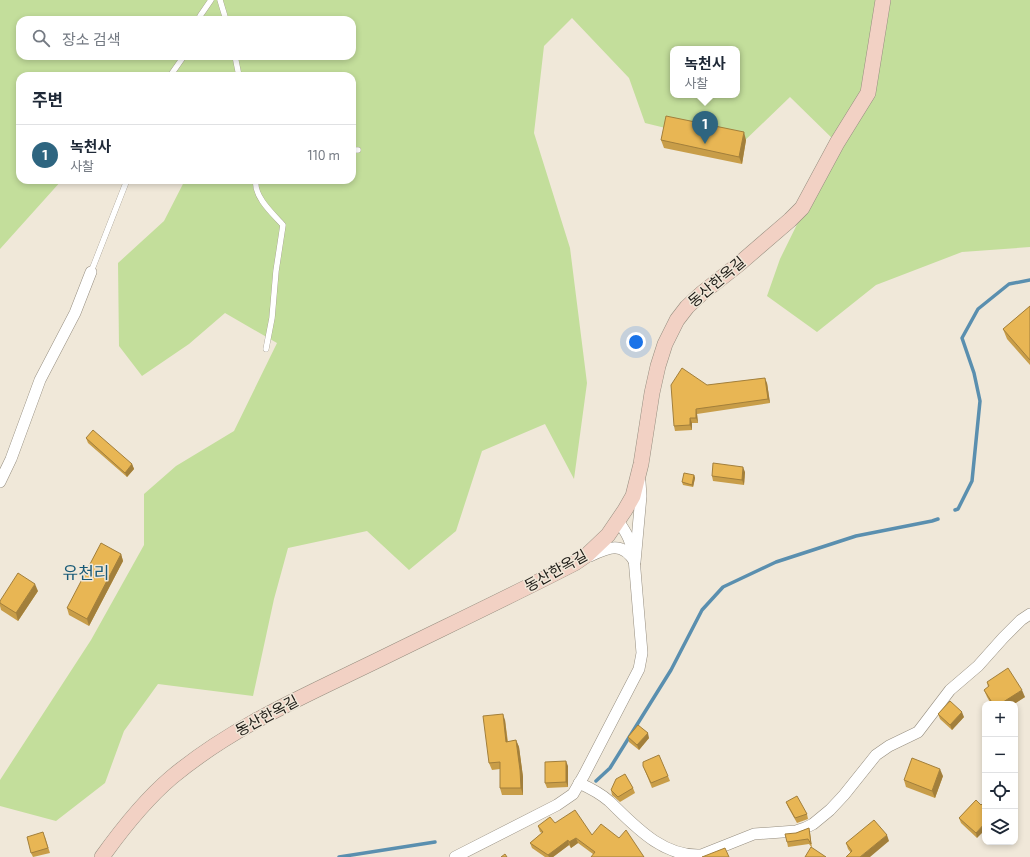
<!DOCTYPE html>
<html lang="ko">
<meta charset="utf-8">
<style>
body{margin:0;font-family:"Exo 2","Noto Sans KR",sans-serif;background:#f2f2f3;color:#1f2937}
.controls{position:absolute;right:12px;bottom:12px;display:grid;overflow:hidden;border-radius:8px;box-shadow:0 2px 6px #0003}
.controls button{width:36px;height:36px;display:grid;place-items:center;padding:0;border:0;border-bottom:1px solid #e0e1e3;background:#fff;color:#1f2937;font:20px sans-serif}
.you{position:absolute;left:636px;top:342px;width:14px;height:14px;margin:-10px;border:3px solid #fff;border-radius:50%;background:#1a73e8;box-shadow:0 0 0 6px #1a73e833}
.badge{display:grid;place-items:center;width:26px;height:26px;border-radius:50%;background:#2e6580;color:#fff;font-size:13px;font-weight:700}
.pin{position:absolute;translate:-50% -33px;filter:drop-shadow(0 1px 2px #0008)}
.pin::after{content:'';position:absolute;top:21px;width:14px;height:12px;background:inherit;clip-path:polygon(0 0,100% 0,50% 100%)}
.popup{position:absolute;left:670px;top:46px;width:70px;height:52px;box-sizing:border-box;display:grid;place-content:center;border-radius:8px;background:#fff;filter:drop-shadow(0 1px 3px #0005);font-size:13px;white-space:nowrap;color:#747a83}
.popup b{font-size:15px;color:#1f2937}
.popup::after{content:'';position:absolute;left:50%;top:100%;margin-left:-8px;border:8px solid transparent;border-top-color:#fff}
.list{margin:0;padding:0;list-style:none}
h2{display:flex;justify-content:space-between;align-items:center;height:52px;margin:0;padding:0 16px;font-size:17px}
h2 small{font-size:13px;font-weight:400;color:#747a83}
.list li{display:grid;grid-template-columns:26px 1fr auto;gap:12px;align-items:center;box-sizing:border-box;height:60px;padding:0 16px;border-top:1px solid #e0e1e3}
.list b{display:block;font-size:15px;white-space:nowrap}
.list p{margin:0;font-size:13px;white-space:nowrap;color:#747a83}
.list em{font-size:13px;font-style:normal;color:#747a83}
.icon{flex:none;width:22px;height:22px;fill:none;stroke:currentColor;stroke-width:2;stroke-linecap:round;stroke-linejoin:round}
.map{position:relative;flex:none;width:1030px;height:857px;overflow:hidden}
.search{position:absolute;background:#fff;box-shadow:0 2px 6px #0003;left:16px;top:16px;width:340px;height:44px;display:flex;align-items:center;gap:10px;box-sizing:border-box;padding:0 14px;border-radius:12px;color:#747a83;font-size:15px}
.panel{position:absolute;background:#fff;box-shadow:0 2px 6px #0003;left:16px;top:72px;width:340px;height:112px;border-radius:12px}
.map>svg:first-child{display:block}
.green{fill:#c3de9b;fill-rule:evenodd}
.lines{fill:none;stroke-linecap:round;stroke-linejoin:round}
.stream{stroke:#5a8faf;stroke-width:3.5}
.lane-casing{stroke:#958d7f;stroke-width:6}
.street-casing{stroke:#958d7f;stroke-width:12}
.secondary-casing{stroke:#958d7f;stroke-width:16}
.lane{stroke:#fff;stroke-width:5.5}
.street{stroke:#fff;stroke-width:11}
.secondary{stroke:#f2d1c4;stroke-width:15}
.wall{fill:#c89d48}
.shaded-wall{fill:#a27f3b}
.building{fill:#e8b654;stroke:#a27f3b}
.labels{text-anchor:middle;stroke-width:3;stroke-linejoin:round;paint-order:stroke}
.street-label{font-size:15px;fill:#1c1914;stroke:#f0e8d9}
.quarter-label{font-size:17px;fill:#185a77;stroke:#f0e8d9}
</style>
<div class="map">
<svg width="1030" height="857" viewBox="0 0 1030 857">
<rect width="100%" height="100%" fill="#f0e8d9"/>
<!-- green -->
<path class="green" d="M0 0H1030V247L962 252 876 285 817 332 767 296 780 259 837 143 790 97 739 146 645 123 629 78 572 18 544 46 534 133 570 248 587 383 574 479 545 424 482 451 456 531 409 570 367 531 288 548 274 599 253 696 158 684 124 731 105 783 56 821 0 806V780L91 640 144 545V494L176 466 234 431 277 343 225 313 189 344 142 376 119 346 118 263 164 221 185 180H352V76H20V180H62L0 249ZM20 20H352V56H20ZM673 49H737V95H673Z"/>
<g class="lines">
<!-- stream -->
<g class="stream">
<path d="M955 510 958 509 972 481 980 401 974 373 962 338 978 309 1009 284 1030 280"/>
<path d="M596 781 610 768 638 723 671 670 702 610 723 587 776 562 856 536 932 521 938 519"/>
<path d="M339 857 435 842"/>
</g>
<!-- lane casing -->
<g class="lane-casing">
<g id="lane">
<path d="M220 0 226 20"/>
<path d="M199 20 200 16 211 0"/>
<path d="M235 56 239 76"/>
<path d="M170 76 184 56"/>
<path d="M352 150H358"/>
<path d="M256 180C253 196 273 214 283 225L276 271 272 318 266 349"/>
<path d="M91 272 127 180"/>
</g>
</g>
<!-- street casing -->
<g class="street-casing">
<g id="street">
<path d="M0 482 11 459 40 380 75 313 91 272"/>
<path d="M590 556C609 547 622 541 635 562L641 496 640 482"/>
<path d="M579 783C590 788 600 793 609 801 634 825 662 857 701 855L754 834 796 831 805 828 813 824 830 810 844 795 876 755 889 746 918 732 950 690 978 666 1003 638 1021 620 1030 614"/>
<path d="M455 857 557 805 573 794 584 775 639 669 642 653 634 558C632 543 627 533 618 521"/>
</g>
</g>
<!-- secondary casing -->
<g class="secondary-casing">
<path id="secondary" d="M102 857C122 829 146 799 172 777 232 727 304 696 374 662 441 629 509 597 575 563L588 554 608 535 625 510 633 496 641 464 652 393 658 366 665 344 677 320 687 307 701 294 739 264 790 220 802 208 837 143 868 93 883 0"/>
</g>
<!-- lane -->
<use href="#lane" class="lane"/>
<!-- street -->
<use href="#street" class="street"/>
<!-- secondary -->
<use href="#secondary" class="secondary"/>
</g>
<!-- wall -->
<g class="wall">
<path d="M661 140H746L742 164 664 148Z"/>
<path d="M1030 306V365L1007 339 1003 329Z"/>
<path d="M767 383 770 403 697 414 698 423H692V430L675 431 674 426 707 385Z"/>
<path d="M86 438 132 464 134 469 127 477 88 443Z"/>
<path d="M745 472 744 485 713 481 712 476Z"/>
<path d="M694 475 695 478 693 487 683 485 682 482Z"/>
<path d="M121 554 123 561 89 626 69 615 67 608Z"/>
<path d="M38 591 18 621 1 610 0 606V601Z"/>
<path d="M987 682 1025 697 1014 704H991L987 697 984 690 988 687Z"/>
<path d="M938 714 964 717 952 730 940 719Z"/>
<path d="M505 720 508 742 516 740 519 747 523 777V795H502L500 788V769L492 770 489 763Z"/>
<path d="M628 737 649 738 639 750 629 742Z"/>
<path d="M568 766V787L547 788 545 783Z"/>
<path d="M643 766 668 776 670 781 652 788Z"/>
<path d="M943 776 935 798 906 787 904 780Z"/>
<path d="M633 788 635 793 620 802 612 795 611 790Z"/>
<path d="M976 800 977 838 961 823 959 818Z"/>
<path d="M786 802 807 814 808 819 797 823 788 807Z"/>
<path d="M555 823 592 835 644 857 593 854 578 843 571 848 569 845 553 857H545L532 848 530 843 542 833 540 832 538 826Z"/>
<path d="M809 828 810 833 812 848 809 844 788 847 787 842 796 833Z"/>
<path d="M45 837 50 853 33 857 31 853Z"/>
<path d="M889 841 851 853 848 849 846 843Z"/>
</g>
<!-- shaded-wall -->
<g class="shaded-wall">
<path d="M744 132 746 140 742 164 739 157Z"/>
<path d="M765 378 767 383 770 403 768 399Z"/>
<path d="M696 409 697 414 698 423 696 418Z"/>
<path d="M690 418 692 423V430L690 425Z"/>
<path d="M132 464 134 469 127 477 125 473Z"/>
<path d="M743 467 745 472 744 485 742 480Z"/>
<path d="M694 475 695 478 693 487 692 485Z"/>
<path d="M121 554 123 561 89 626 87 619Z"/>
<path d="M35 584 38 591 18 621 16 613Z"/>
<path d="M1022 690 1025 697 1014 704H1000Z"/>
<path d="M962 712 964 717 952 730 950 725Z"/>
<path d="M503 714 505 720 508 748 506 742Z"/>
<path d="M648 733 649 738 639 750 637 745Z"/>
<path d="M516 740 519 747 523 777V795L521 788Z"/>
<path d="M566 761 568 766V787L566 782Z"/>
<path d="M940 769 943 776 935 798 932 791Z"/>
<path d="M985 823V830L977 838 976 833Z"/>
<path d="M887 835 889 841 870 857H860Z"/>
<path d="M576 838 578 843 571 848 569 842Z"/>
<path d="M568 840 569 845 553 857H549L548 855Z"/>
</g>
<!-- building -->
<g class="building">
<path d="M666 116 744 132 739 157 661 140Z"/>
<path d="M1030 306V360L1003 329Z"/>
<path d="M682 368 707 385 765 378 768 399 696 409V418H690V425L674 426 671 385Z"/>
<path d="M93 430 132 464 125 473 86 438Z"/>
<path d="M713 463 743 467 742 480 712 476Z"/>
<path d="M684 473 694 475 692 485 682 482Z"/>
<path d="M101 543 121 554 87 619 67 608Z"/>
<path d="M18 573 35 584 16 613 0 603V601Z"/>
<path d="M1008 668 1022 690 1000 704H993L984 690 989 686 987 682Z"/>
<path d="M950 701 962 712 950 725 938 714Z"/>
<path d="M503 714 506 742 516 740 520 770 521 788H500V762L489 763 483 716Z"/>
<path d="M638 725 648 733 637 745 628 737Z"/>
<path d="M659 755 668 776 651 783 643 766V762Z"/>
<path d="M912 758 940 769 932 791 904 780Z"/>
<path d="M566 761V782L545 783V762Z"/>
<path d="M625 774 633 788 618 797 611 790 616 779Z"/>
<path d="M797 796 807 814 795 818 786 802Z"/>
<path d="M976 800 981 805 985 801V823L976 833 959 818Z"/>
<path d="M575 810 592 835 601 824 619 838 626 830 644 857H591L595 852 576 838 569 842 568 840 548 855 530 843 543 832 538 826 550 817 555 823Z"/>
<path d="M874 820 887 835 860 857H846L852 851 846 843Z"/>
<path d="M809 828 811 844 808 839 787 842 785 834 796 833Z"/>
<path d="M43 832 48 848 31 853 27 837Z"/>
<path d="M811 847 826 857H805Z"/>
<path d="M725 848 729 857H702Z"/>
<path d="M505 854 507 857H501Z"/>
</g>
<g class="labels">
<!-- street labels -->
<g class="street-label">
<text transform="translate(717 282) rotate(-40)" y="5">동산한옥길</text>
<text transform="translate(556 571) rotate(-29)" y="5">동산한옥길</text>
<text transform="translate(267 716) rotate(-28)" y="5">동산한옥길</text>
</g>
<!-- quarter labels -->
<g class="quarter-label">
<text x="86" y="579">유천리</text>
</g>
</g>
</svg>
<div class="controls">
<button>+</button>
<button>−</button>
<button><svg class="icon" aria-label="locate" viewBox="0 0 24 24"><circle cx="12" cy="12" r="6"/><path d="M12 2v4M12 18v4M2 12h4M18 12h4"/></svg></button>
<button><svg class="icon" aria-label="layers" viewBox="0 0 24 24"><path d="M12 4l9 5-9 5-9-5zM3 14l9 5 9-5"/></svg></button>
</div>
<div class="you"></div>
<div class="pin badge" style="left:705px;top:144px">1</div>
<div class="popup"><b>녹천사</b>사찰</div>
<div class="search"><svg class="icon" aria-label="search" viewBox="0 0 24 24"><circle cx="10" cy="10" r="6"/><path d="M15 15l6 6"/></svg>장소 검색</div>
<section class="panel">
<h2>주변<small></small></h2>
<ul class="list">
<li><span class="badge">1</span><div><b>녹천사</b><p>사찰</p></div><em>110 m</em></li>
</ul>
</section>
</div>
